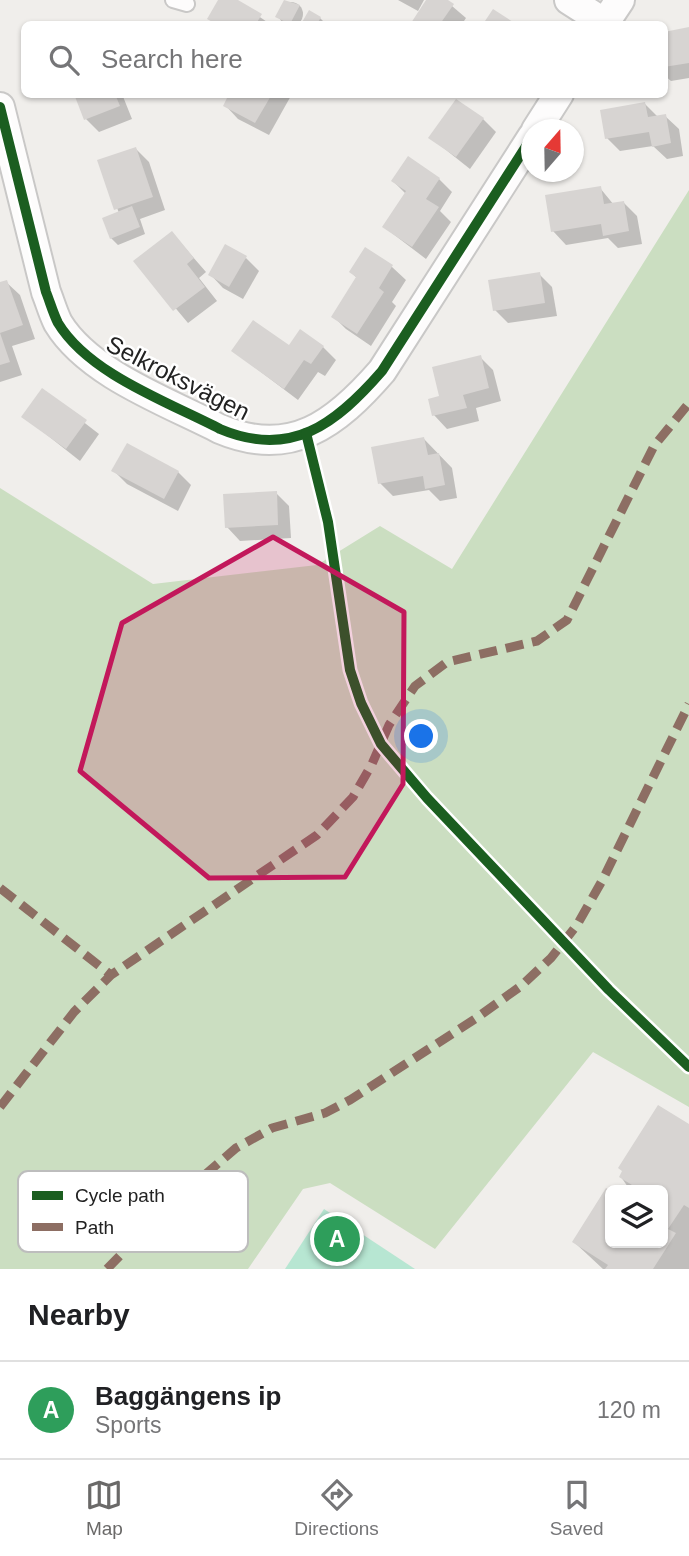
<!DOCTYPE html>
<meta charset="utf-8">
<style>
body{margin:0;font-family:Arial,sans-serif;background:#f6f6f6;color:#202124}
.controls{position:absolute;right:21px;bottom:21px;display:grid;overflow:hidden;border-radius:10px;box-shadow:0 2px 5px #0004}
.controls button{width:63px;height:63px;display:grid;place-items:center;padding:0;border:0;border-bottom:2px solid #e0e0e0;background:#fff;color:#202124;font:35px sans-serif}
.compass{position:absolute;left:521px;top:119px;width:63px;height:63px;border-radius:50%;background:#fff;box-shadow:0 2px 5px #0004;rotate:20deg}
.you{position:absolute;left:422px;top:737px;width:24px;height:24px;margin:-18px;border:5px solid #fff;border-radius:50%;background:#1a73e8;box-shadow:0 0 0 10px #1a73e833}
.badge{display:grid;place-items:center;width:46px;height:46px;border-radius:50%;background:#6a6968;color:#fff;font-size:23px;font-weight:700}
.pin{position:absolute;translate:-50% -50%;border:4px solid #fff;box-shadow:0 2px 7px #0006}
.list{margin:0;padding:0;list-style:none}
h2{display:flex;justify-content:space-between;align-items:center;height:91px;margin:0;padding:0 28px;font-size:30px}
h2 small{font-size:23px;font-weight:400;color:#757577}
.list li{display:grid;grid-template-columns:46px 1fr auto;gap:21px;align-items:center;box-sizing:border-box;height:98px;padding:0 28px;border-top:2px solid #e0e0e0}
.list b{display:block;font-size:26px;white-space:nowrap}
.list p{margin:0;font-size:23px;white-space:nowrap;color:#757577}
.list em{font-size:23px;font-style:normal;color:#757577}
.icon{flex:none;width:38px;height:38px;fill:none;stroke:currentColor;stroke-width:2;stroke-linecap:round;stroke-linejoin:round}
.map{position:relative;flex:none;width:689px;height:1269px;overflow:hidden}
.search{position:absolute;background:#fff;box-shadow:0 2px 5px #0004;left:21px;right:21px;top:21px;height:77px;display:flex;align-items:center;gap:18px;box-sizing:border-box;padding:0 24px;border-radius:10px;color:#757577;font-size:26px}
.sheet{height:189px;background:#fff}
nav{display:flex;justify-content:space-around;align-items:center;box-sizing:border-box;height:98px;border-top:2px solid #e0e0e0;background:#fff;font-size:19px;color:#757577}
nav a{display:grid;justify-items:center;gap:4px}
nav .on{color:#6a6968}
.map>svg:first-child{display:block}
.forest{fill:#cbdec1}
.pitch{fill:#b7e6d2}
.shadow{fill:#0003}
.building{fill:#d7d4d2}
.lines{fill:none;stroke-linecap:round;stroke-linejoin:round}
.lane-casing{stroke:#c9c8c7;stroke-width:18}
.street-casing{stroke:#c9c8c7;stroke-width:32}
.lane{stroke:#fdfcfc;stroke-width:14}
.street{stroke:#fdfcfc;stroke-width:28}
.quiet{stroke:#8d6e63;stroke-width:9;stroke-dasharray:18 9;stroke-linecap:butt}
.cycleway-casing{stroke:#fff;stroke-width:15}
.cycleway{stroke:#1b5e20;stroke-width:10}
.marked{fill:#c2185b;fill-opacity:0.2;stroke:#c2185b;stroke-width:5;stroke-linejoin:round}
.labels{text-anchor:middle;stroke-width:5;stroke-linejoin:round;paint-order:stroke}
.street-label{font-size:24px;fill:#222;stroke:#fff}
.key{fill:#fff;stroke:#bdbdbd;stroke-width:2}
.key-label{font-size:19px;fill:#222}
</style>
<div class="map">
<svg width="689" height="1269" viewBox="0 0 689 1269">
<rect width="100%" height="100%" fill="#f0eeeb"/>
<!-- forest -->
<path class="forest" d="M689 190V1107L593 1052 435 1249 330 1183 303 1189 248 1269H0V488L153 584 317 565 380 526 452 569Z"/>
<!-- pitch -->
<path class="pitch" d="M324 1209 415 1269H285Z"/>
<!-- shadow -->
<g class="shadow">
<path d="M220 0H235L270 24H215L209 18Z"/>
<path d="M398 0H424L418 11Z"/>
<path d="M429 0H445L466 18 462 24H415Z"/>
<circle cx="291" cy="14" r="12"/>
<path d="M310 13 320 18 326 24H303Z"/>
<path d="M689 29V78L671 81 664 75V33Z"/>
<path d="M76 94H122L132 119 99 132 86 119Z"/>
<path d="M231 94H292L269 135 238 119 225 105Z"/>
<path d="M645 104 658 117 665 116 679 129 683 156 667 159 653 146 620 151 607 138Z"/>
<path d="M483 119 496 132 470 169 431 138Z"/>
<path d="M136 149 149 162 165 210 140 219 145 234 118 245 111 238 119 213 99 161Z"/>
<path d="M439 179 452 192 440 211 451 222 426 259 384 227 406 194 393 181Z"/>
<path d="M600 188 614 205 624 203 637 216 642 244 618 248 608 238 566 245 553 231Z"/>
<path d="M172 233 206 272 199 278 217 301 188 323 136 261Z"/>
<path d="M366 249 392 267 406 280 392 302 396 306 371 346 346 329 333 316 357 278 351 272Z"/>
<path d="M246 258 259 271 243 299 223 288 210 274Z"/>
<path d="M539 274 552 287 557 316 508 323 495 310Z"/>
<path d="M6 282 20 295 35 339 12 346 22 375 0 382V284Z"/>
<path d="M323 347 336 360 325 376 318 372 298 400 233 351Z"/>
<path d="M480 357 493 370 501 401 476 408 479 421 447 429 434 415 441 397Z"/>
<path d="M42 390 99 434 80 461 23 416Z"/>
<path d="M424 439 452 468 457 498 440 501 429 490 393 496 380 483Z"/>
<path d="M114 471 178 472 191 485 178 511 127 484Z"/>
<path d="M276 493 289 506 291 538 240 541 227 527Z"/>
<path d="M689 1126V1269H603L574 1242 607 1190 610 1192V1243H663V1190H630L621 1177Z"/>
</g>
<!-- building -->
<g class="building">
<path d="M218 0H238L262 14 256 24H216L207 19Z"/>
<path d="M284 0 300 5 290 24 275 17Z"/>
<path d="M426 0H448L454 4 440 24 411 23Z"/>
<path d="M493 9 516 24H483Z"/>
<path d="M309 10 321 17 317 24H301Z"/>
<path d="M689 27V63L664 67V32Z"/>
<path d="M74 94H115L120 106 84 120Z"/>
<path d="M229 94H272L255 123 223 106Z"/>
<path d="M456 99 484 118 456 157 428 138Z"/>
<path d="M645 102 648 117 666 114 671 143 652 147 649 132 605 139 600 110Z"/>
<path d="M136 147 153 197 114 210 97 160Z"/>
<path d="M408 156 440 178 426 199 439 207 412 247 382 227 406 191 391 181Z"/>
<path d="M601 186 604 204 624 201 629 231 603 236 601 224 551 232 545 195Z"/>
<path d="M132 206 140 227 110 239 102 218Z"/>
<path d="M172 231 194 258 187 264 205 287 173 311 133 261Z"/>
<path d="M225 244 247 256 229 287 208 275Z"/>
<path d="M365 247 393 265 379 288 384 292 357 334 331 317 356 277 349 272Z"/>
<path d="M540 272 545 303 493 311 488 280Z"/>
<path d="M7 280 23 325 0 333V282Z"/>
<path d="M253 320 289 345 300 329 324 346 311 364 304 360 284 389 231 351Z"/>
<path d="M0 333 10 362 0 365Z"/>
<path d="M481 355 489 388 463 395 467 408 432 416 428 399 439 396 432 367Z"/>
<path d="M42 388 87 420 66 449 21 417Z"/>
<path d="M424 437 428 455 439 453 445 485 425 489 423 476 378 484 371 447Z"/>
<path d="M127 443 179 471 164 499 111 471Z"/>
<path d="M277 491 278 525 225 528 223 494Z"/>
<path d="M658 1105 689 1124V1208L684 1205 668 1229 676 1233 653 1269H605L608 1265 572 1242 606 1188 610 1190V1243H663V1190H628L632 1185 619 1177 622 1171 618 1168Z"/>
</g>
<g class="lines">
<!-- lane casing -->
<g class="lane-casing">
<path id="lane" d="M173 0 187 4"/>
</g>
<!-- street casing -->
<g class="street-casing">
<g id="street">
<path d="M569 0 605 23"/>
<path d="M604 24 620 0"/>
<path d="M0 107 46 292C50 302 53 313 58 323 89 374 168 402 220 429 291 459 336 424 382 371L532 137"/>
<path d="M536 130 559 94"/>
</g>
</g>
<!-- lane -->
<use href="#lane" class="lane"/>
<!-- street -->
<use href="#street" class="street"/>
<!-- quiet -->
<g class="quiet">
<path d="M0 888 111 975"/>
<path d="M0 1107 74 1012 111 975 317 835 353 797 372 764 389 725 415 686 447 662 537 641 567 620 654 446 689 403"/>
<path d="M107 1269 163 1211 236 1148 272 1128 325 1113 350 1100 475 1019 521 986 551 958 577 925 603 879 689 704"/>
</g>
<!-- cycleway casing -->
<g class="cycleway-casing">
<g id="cycleway">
<path d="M0 107 46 292C50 302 53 313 58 323 89 374 168 402 220 429 291 459 336 424 382 371L532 137"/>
<path d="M306 433 328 522 350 670 361 703 381 744 427 798 609 990 689 1067"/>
</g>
</g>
<!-- cycleway -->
<use href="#cycleway" class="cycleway"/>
</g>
<!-- marked area -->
<path class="marked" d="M273 537 404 612 403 784 345 877 209 878 80 771 122 623Z"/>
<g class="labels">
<!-- street labels -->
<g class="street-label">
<text transform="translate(178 378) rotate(27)" y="8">Selkroksvägen</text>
</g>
</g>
<!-- legend -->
<rect x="18" y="1171" width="230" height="81" rx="10" class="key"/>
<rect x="32" y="1191" width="31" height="9" fill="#1b5e20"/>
<rect x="32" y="1223" width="31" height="8" fill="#8d6e63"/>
<g class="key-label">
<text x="75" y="1202">Cycle path</text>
<text x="75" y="1234">Path</text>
</g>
</svg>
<div class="controls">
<button><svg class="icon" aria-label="layers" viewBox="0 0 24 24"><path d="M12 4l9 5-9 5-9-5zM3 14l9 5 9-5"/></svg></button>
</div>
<svg class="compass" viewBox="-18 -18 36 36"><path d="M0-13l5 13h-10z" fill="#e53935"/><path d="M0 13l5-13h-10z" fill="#757577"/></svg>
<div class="you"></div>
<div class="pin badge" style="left:337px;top:1239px;background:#2e9e5b">A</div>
<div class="search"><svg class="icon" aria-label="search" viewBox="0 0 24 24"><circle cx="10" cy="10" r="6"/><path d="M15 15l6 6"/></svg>Search here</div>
</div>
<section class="sheet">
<h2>Nearby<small></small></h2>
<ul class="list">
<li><span class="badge" style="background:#2e9e5b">A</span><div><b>Baggängens ip</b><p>Sports</p></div><em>120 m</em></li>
</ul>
</section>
<nav>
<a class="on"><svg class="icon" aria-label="map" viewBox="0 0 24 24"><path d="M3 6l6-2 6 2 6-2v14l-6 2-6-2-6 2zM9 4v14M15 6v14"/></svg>Map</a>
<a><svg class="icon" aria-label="directions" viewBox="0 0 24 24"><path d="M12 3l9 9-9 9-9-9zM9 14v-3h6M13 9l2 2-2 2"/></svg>Directions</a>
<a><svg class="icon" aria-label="saved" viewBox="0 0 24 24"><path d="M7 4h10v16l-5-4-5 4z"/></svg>Saved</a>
</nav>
